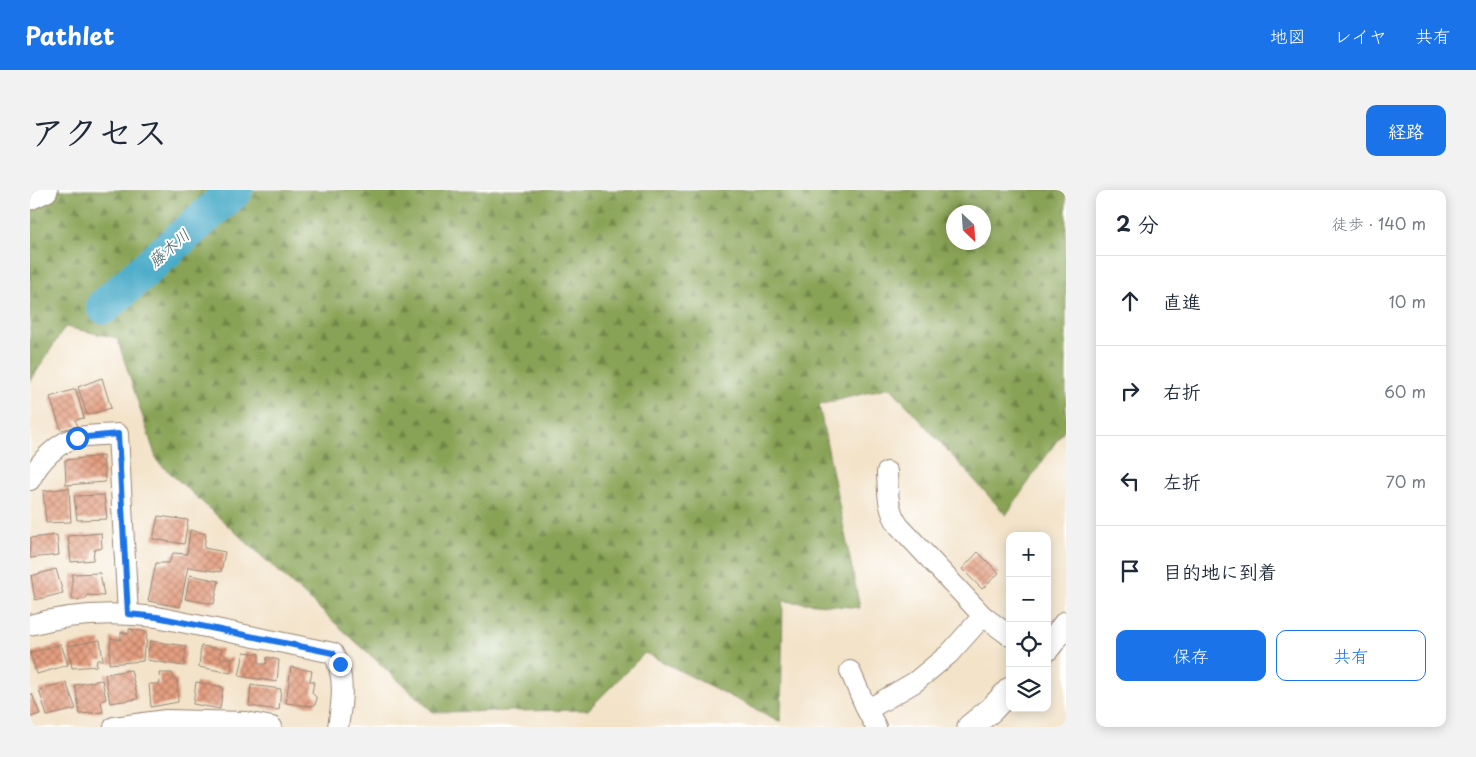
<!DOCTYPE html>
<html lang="ja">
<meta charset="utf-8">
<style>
body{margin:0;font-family:"Playpen Sans","Klee One",sans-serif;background:#f2f2f3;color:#1f2937}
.controls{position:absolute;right:15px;bottom:15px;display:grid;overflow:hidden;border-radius:10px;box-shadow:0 2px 12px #0003}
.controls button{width:45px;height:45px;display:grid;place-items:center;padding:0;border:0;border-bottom:1px solid #e0e1e3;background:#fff;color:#1f2937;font:25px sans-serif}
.compass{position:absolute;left:916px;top:15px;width:45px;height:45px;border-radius:50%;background:#fff;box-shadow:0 2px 12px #0003;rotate:155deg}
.stop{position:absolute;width:15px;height:15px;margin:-11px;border:4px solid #1a73e8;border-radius:50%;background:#fff}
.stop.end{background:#1a73e8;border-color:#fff;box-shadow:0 1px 5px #0008}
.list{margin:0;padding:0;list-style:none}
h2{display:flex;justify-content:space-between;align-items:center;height:65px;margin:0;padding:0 20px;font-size:21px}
h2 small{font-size:16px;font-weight:400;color:#747a83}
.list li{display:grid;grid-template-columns:32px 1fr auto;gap:15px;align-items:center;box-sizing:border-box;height:90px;padding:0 20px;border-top:1px solid #e0e1e3}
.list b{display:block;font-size:19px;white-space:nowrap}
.list em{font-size:16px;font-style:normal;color:#747a83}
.actions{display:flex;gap:10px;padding:15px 20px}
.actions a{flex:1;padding:11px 0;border:1px solid #1a73e8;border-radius:10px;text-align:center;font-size:18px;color:#1a73e8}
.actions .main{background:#1a73e8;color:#fff}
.icon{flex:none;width:28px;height:28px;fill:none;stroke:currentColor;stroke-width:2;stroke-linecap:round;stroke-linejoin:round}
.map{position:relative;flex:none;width:1036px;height:537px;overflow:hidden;border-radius:10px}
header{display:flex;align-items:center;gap:30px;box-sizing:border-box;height:70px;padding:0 25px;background:#1a73e8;color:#fff}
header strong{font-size:24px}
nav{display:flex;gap:28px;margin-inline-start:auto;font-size:18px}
.intro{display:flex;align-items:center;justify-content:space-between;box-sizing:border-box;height:120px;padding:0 30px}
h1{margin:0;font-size:35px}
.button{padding:12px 22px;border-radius:10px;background:#1a73e8;color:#fff;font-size:18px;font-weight:700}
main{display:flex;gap:30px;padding:0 30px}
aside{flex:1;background:#fff;border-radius:10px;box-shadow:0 2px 12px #0003}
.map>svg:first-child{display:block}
.forest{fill:url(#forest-firs);stroke:#62663a;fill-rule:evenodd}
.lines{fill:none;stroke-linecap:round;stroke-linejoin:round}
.river{stroke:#47aac7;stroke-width:36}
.building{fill:url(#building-cross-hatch)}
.minor-casing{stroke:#978674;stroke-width:22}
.tertiary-casing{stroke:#978674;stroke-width:27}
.minor{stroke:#fff;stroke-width:20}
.tertiary{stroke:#fff;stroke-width:25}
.route{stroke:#1a73e8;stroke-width:6}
.labels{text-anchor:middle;stroke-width:4;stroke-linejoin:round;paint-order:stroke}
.water-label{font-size:16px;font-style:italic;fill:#405d62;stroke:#fff}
</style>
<header>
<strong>Pathlet</strong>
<nav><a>地図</a><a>レイヤ</a><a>共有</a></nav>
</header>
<div class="intro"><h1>アクセス</h1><a class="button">経路</a></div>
<main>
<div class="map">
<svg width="1036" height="537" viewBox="0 0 1036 537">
<defs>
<pattern id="forest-firs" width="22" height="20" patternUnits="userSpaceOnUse" patternTransform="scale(1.25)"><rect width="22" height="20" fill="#88a355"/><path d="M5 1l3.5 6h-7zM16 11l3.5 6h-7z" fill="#708546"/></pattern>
<pattern id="building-cross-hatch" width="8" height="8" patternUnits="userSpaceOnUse" patternTransform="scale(1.25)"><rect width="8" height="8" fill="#e49e80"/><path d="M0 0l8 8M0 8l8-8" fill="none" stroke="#ba8168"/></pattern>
</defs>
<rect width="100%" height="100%" fill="#fff"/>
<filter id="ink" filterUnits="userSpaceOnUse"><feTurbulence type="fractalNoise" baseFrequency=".02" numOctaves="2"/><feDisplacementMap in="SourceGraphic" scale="10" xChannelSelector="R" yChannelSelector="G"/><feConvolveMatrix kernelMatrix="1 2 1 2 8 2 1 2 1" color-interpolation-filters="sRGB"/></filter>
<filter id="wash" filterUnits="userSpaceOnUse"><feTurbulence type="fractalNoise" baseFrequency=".0096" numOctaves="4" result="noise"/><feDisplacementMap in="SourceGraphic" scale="20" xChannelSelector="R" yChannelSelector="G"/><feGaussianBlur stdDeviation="1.12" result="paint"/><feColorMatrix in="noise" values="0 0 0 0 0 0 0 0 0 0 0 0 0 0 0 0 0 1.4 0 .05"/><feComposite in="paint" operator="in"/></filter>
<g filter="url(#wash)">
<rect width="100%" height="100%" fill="#f3e3c9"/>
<!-- forest -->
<path class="forest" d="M0 0H1036V237L976 325 860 197 789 215 830 418 753 411 751 532 615 463 558 520 403 522 127 271 87 148 35 137 0 192ZM924 22H954V52H924Z"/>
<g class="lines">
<!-- river -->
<path class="river" d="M74 116 205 0"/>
</g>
<g id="blocks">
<!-- building -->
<g class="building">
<path d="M72 188 81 218 57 225 48 197Z"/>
<path d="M46 199 54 228 45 230 48 236 31 240 20 207Z"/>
<path d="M73 266 75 292 36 295 35 270Z"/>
<path d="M39 298 41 332 16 333 13 301Z"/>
<path d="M74 305 77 329 47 330 44 306Z"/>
<path d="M128 326 158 330 154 354 123 349Z"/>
<path d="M160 340 176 344 174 358 195 362 191 382 158 377 150 417 118 411 126 373H139L143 363 157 364Z"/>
<path d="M71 343 72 358 64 360 63 370 41 372 38 346Z"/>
<path d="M27 345 29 365 0 368V348Z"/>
<path d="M948 362 969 383 952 399 932 379Z"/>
<path d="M26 379 33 403 5 410 1 386Z"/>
<path d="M70 383 74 406 57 405 56 409 42 410V384Z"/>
<path d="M160 385 189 391 184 414 155 409Z"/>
<path d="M99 439 117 442 116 458 114 457 113 471 79 474 81 448 91 450V442L99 444Z"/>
<path d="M70 450 73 470H67L66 476 42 478 38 456Z"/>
<path d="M120 451 156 456 154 476 117 470Z"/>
<path d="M31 454 38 475 7 484 0 463Z"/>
<path d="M171 456 192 459 190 468H202L201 483 169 477Z"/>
<path d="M214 462 229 464V474H236L237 467 249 470 247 492 209 486Z"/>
<path d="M261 477 282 481 280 491 284 492 282 503 287 508 285 515 279 516 256 513Z"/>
<path d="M101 480 108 509 80 513 75 484Z"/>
<path d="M129 483H142L144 489H147L148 512 121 517 119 494H130Z"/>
<path d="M72 490 76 509 71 511 73 522 50 524 45 495Z"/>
<path d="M36 492 46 519 17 526 9 500Z"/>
<path d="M166 492 193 497 190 519 163 514Z"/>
<path d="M221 495 251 499 249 520 219 516Z"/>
<path d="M0 504H2L10 524 0 527Z"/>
</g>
</g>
</g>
<g filter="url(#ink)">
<use href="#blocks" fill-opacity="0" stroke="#978674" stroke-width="1"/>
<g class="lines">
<!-- minor casing -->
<g class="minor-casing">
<g id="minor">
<path d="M857 282C858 301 857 320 869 336L953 426 980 446"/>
<path d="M0 290C9 272 28 251 49 247 61 245 75 245 88 244L98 424"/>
<path d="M0 435C42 423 84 422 127 427L303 463C316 485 312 513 308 537"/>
<path d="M820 481 837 520"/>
<path d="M84 537 136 530 216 532 242 537"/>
<path d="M846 537 837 520 885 492 919 464 953 426"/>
</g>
</g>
<!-- tertiary casing -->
<g class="tertiary-casing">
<g id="tertiary">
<path d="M0 7 15 0"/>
<path d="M1017 458 1036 434"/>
<path d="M940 537 961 520 980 500"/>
</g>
</g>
<!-- minor -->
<use href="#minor" class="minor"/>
<!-- tertiary -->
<use href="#tertiary" class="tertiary"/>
</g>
</g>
<g class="lines" filter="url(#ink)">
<!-- route -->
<path class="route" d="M47 248 88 244 98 424 127 427 303 463 310 474"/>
</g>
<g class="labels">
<!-- water labels -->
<g class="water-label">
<text transform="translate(139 58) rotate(-41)" y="6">藤木川</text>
</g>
</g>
</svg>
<div class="controls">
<button>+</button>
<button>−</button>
<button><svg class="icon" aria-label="locate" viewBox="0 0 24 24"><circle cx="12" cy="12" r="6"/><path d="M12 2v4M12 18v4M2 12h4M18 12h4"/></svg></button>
<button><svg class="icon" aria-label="layers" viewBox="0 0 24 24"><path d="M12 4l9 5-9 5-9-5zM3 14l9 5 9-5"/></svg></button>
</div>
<svg class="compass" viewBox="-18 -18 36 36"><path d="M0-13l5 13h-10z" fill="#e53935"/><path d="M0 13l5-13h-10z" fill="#747a83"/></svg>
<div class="stop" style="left:47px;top:248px"></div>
<div class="stop end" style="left:310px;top:474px"></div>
</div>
<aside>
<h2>2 分<small>徒歩 · 140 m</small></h2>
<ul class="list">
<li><svg class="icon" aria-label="ahead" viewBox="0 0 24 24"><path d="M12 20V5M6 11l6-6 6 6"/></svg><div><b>直進</b></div><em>10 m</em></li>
<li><svg class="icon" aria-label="right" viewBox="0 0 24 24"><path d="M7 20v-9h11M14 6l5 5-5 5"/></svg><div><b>右折</b></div><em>60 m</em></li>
<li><svg class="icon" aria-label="left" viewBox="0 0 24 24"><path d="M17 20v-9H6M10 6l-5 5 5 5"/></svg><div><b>左折</b></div><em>70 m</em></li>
<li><svg class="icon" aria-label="arrive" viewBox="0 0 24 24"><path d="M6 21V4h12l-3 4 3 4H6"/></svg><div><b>目的地に到着</b></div></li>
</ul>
<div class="actions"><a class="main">保存</a><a>共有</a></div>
</aside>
</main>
